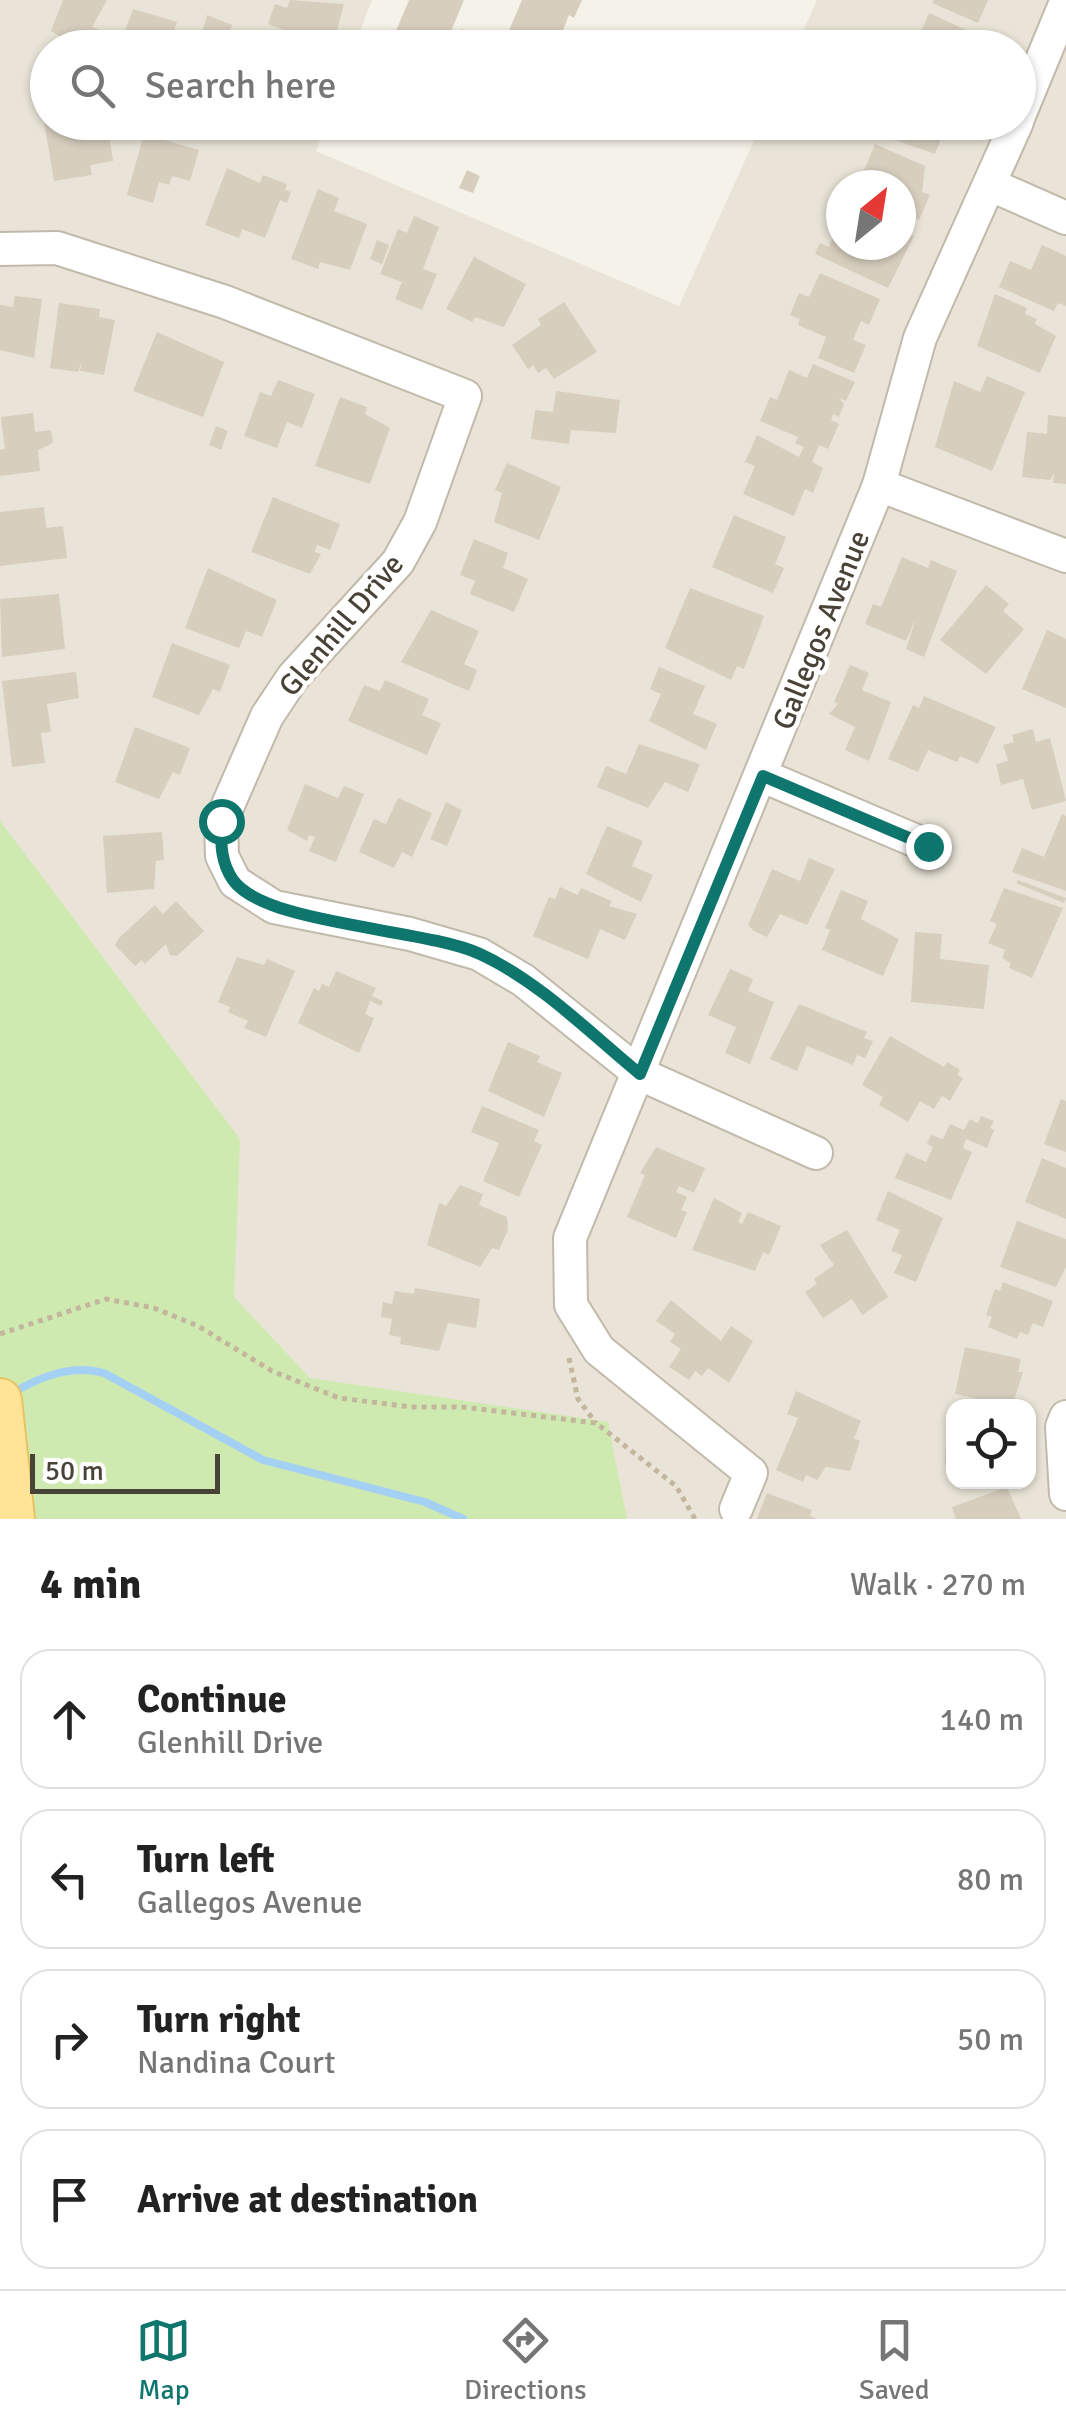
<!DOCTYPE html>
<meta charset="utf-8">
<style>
body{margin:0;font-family:Signika,sans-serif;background:#f6f6f6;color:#222}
.controls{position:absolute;right:30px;bottom:30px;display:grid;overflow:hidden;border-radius:20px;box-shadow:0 2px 8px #0004}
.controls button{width:90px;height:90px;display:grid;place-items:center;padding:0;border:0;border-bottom:2px solid #e0e0e0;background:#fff;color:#222;font:50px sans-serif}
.compass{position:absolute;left:826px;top:170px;width:90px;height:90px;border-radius:50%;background:#fff;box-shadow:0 2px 8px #0004;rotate:30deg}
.scale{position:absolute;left:30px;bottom:25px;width:190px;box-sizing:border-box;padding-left:10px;border:5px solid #494237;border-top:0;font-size:28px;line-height:35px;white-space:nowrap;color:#494237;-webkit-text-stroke:8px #fff;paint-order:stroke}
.stop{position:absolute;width:30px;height:30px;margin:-22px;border:8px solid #0f766e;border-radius:50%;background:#fff}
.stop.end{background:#0f766e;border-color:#fff;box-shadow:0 2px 10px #0008}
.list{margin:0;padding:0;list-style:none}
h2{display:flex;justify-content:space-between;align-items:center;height:130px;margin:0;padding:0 40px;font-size:42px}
h2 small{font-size:32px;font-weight:400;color:#767676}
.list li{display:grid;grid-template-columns:65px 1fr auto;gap:30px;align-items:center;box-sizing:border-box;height:140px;margin:0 20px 20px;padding:0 20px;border:2px solid #e0e0e0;border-radius:30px}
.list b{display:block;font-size:38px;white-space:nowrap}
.list p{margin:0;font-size:32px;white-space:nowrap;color:#767676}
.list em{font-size:32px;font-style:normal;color:#767676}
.icon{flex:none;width:55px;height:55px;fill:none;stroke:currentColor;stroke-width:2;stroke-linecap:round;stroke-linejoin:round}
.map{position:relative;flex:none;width:1066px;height:1519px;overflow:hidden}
.search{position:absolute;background:#fff;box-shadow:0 2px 8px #0004;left:30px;right:30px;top:30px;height:110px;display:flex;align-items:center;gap:25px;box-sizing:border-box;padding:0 35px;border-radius:55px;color:#767676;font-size:38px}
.sheet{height:770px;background:#fff}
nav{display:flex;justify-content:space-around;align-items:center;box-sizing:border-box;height:140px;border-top:2px solid #e0e0e0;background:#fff;font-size:28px;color:#767676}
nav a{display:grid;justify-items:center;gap:5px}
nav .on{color:#0f766e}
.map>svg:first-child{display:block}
.residential{fill:#e9e4d7;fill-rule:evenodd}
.green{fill:#cfeab1}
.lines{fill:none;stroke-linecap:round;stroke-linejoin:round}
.stream{stroke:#a4d1f3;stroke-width:8}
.building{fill:#d7cebe}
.minor-casing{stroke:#c1baab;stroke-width:36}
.major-casing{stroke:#e8c364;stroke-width:46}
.path{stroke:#c3b69c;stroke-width:5;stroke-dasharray:5 5;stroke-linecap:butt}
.minor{stroke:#fff;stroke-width:32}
.major{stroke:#ffe498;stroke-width:42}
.route{stroke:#0f766e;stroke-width:12}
.labels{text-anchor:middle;stroke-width:9;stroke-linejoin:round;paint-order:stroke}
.street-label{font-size:30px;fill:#494237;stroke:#fff}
</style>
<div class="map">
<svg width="1066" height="1519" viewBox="0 0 1066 1519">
<rect width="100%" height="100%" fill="#f5f2e9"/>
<!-- residential -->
<path class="residential" d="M0 0H372L354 47 48 48V122L326 123 316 151 679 306 762 123 1018 122V48L796 47 817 0H1066V1519H96L0 893ZM841 185H901V245H841ZM954 1406H1028V1482H954Z"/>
<!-- green -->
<path class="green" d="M0 821 240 1139 234 1297 310 1378 608 1422 627 1519H0Z"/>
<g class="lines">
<!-- stream -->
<path class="stream" d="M11 1394C39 1377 71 1364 104 1373L263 1460 425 1502 463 1519"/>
</g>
<!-- building -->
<g class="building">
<path d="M63 0H107L92 27 111 34 106 48H77L51 31Z"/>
<path d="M290 0 344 4 332 48 268 24 275 4 287 8Z"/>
<path d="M409 0H464L444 48H401L391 43Z"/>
<path d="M522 0H582L574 18 569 15 556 48H453L461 29 502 47Z"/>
<path d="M934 0H988L978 23 932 3Z"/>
<path d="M133 9 177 22 168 48H119Z"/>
<path d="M929 13 995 43 993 48H914Z"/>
<path d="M207 15 232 25 227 39 239 44 238 48H198Z"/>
<path d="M44 122H107L113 161 90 165 92 175 54 181Z"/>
<path d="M882 122H962L956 136 944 131 935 154 878 134Z"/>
<path d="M144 134 199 150 190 181 172 176 169 185 159 182 153 203 127 195Z"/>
<path d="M875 144 925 166 922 192 930 195 919 220 901 212V185H858Z"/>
<path d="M227 168 260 183 263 175 287 184 285 190 291 192 287 203 280 200 265 238 242 229 239 238 205 225Z"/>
<path d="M467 170 480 176 473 193 459 188Z"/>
<path d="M318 189 339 198 334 211 367 224 350 270 320 262 318 269 291 259Z"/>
<path d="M414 216 439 227 423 269 437 274 422 310 395 299 402 282 380 274 398 229 407 233Z"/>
<path d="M841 218V245H901V231L914 236 888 288 815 254 820 243 829 247Z"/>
<path d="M377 240 389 245 382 264 370 259Z"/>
<path d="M1042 245 1066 256V306L1058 303 1054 311 999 287 1010 261 1031 270Z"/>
<path d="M474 257 526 284 504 327 475 317 472 322 446 309Z"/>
<path d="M820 273 880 299 869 325 861 321 853 340 866 345 854 373 818 358 826 337 798 325 800 319 790 315 799 293 809 297Z"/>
<path d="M995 294 1027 308 1025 314 1037 319 1035 324 1056 336 1040 373 977 346Z"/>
<path d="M15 296 42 299 34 358 0 350V305L13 307Z"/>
<path d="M564 302 597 352 554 379 546 368 538 373 533 365 528 369 512 345 541 325 538 319Z"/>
<path d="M59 303 100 309 99 317 115 320 104 375 80 371 82 361 78 372 50 368Z"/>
<path d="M157 332 224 362 203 417 133 391Z"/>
<path d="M813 364 855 382 846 401 839 398 844 404 839 417 833 414 831 420 839 424 828 449 819 445 812 462 823 468 813 493 805 489 794 516 743 494 755 466 745 462 757 435 799 457 804 447 795 443 798 437 760 421 770 397 777 400 789 370 807 378Z"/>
<path d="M987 376 1025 392 992 471 935 447 954 381 980 392Z"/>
<path d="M278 380 315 394 302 428 287 422 277 448 244 436 260 392 271 396Z"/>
<path d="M556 391 620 400 616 433 571 430 569 444 531 439 535 410 553 412Z"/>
<path d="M340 397 367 407 365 414 390 428 370 484 315 466Z"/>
<path d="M33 413 35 432 51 430 53 443 38 450 40 471 0 476V450L5 449 1 417Z"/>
<path d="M1048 415 1066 417V484L1053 483 1054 473 1050 480 1022 477 1027 432 1047 434Z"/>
<path d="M216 426 228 431 221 450 209 445Z"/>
<path d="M507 463 561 487 539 540 494 522 502 493 495 490Z"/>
<path d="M273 497 340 524 330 550 317 545 315 552 321 554 310 574 251 552Z"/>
<path d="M44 507 46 528 63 526 67 558 0 566V512Z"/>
<path d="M734 515 786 537 775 564 784 568 773 593 712 567Z"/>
<path d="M474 539 508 553 503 568 528 579 514 612 470 594 475 581 460 575Z"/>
<path d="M902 557 928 568 931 560 957 571 924 657 906 649 916 618 906 641 865 624 873 604 881 607Z"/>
<path d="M208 568 277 600 262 637 246 631 239 648 185 628Z"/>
<path d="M986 585 1009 604 1003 611 1024 629 986 674 940 640Z"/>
<path d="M690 588 764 616 744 669 737 666 731 680 665 648Z"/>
<path d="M59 594 65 649 2 657 0 599Z"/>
<path d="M431 610 479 631 464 664 477 670 469 691 401 662Z"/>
<path d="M1047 630 1066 639V708L1022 689Z"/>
<path d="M172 643 230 665 220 692 213 689 199 715 152 697Z"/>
<path d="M850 665 869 673 862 690 891 702 869 761 845 750 855 727 829 714 838 704 834 702Z"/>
<path d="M659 667 705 686 693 714 717 724 706 750 649 721 661 694 650 689Z"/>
<path d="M76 672 79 698 47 704 51 732 41 733 45 763 12 767 2 681Z"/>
<path d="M385 680 429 699 422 715 441 723 427 755 348 721 364 685 380 691Z"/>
<path d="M924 696 996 727 978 764 960 756 957 762 928 750 918 772 888 759 913 705 919 708Z"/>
<path d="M135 727 190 748 180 775 173 772 159 799 115 782Z"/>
<path d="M1033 729 1036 742 1050 738 1066 801 1032 810 1023 779 1001 785 996 764 1008 761 1003 745 1014 742 1012 735Z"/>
<path d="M639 744 700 764 688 792 665 782 648 808 597 787 606 766 626 774Z"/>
<path d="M305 784 338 798 344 786 364 794 336 862 309 851 315 837 309 835 307 841 287 830Z"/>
<path d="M398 798 432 813 412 857 402 852 394 868 359 852 374 819 386 824Z"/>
<path d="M446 802 462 810 447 846 430 839Z"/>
<path d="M1062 814 1066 816V891L1012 872 1022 848 1044 857Z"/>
<path d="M607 826 643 841 632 866 653 875 641 902 586 874Z"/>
<path d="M162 832 164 860 156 861 154 889 107 893 103 836Z"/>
<path d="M809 858 835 869 807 925 780 914 767 937 754 931 748 925 772 869 800 881Z"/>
<path d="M1018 880 1066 898 1064 903 1016 883Z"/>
<path d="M560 887 578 895 581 888 612 901 609 906 637 914 625 940 600 929 588 959 533 936 549 897 555 899Z"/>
<path d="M1004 888 1063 908 1032 978 1009 968 1011 963 1002 958 1005 950 988 943 997 924 990 921Z"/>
<path d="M841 890 868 901 861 919 899 939 883 976 822 950 830 930 825 928Z"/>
<path d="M176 901 204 931 177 956 170 955 166 944 145 964 142 960 135 966 115 945 120 937 155 905 163 914Z"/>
<path d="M915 932 942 934 940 959 989 965 984 1009 911 1002Z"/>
<path d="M237 957 264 965 267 959 295 971 266 1037 244 1028 248 1021 228 1012 230 1007 218 1002Z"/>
<path d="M730 969 753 979 748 991 774 1002 750 1064 725 1053 736 1027 708 1015Z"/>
<path d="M336 971 376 988 372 996 383 1001 381 1006 370 1001 365 1014 374 1018 359 1053 298 1023 314 988 319 991 322 984 329 987Z"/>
<path d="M799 1004 867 1032 864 1038 873 1041 865 1058 857 1055 853 1065 807 1046 797 1071 770 1059Z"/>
<path d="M890 1036 944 1067 947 1062 960 1070 957 1075 963 1078 950 1101 942 1096 934 1109 920 1101 908 1122 879 1105 883 1097 862 1085Z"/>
<path d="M508 1042 540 1056 537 1062 562 1073 544 1117 488 1091Z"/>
<path d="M1061 1099 1066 1101V1152L1044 1144Z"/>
<path d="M482 1106 539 1130 534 1141 542 1145 519 1197 483 1181 499 1143 471 1132Z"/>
<path d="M981 1116 994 1121 990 1128 994 1130 987 1148 966 1139 963 1148 972 1152 951 1200 895 1178 906 1153 926 1162 933 1147 927 1144 931 1135 943 1139 950 1124 964 1130 970 1119 978 1123Z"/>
<path d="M656 1147 705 1168 694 1193 679 1186 676 1192 687 1197 681 1210 687 1212 676 1238 627 1217 645 1175 640 1173Z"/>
<path d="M1042 1158 1066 1168V1219L1025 1202Z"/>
<path d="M460 1185 483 1194 479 1205 507 1217 508 1230 499 1250 492 1248 480 1267 427 1245 439 1203 446 1206Z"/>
<path d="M888 1191 943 1218 916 1282 894 1273 902 1255 891 1251 900 1230 876 1220Z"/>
<path d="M714 1198 742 1213 738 1222 742 1224 748 1212 781 1226 769 1255 763 1252 755 1271 692 1250Z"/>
<path d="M1017 1221 1066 1239V1267L1056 1287 1000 1267Z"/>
<path d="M847 1230 888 1297 862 1315 852 1299 823 1318 805 1292 817 1284 814 1279 834 1265 820 1245Z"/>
<path d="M1003 1282 1053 1301 1043 1327 1033 1323 1028 1335 1020 1332 1017 1339 988 1327 992 1317 986 1315 995 1289 1000 1291Z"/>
<path d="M415 1288 480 1299 476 1328 448 1323 439 1351 400 1344 401 1337 389 1335 392 1319 381 1317 383 1302 392 1304 395 1291 414 1294Z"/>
<path d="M671 1300 721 1341 731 1326 753 1341 729 1383 708 1368 702 1376 695 1371 689 1380 669 1367 681 1349 670 1342 675 1334 656 1321Z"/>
<path d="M965 1347 1021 1359 1018 1372H1023L1012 1406 955 1394Z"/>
<path d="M796 1391 861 1421 854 1438 860 1441 850 1471 826 1467 817 1480 806 1475 803 1482 776 1470 798 1418 787 1414Z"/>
<path d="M947 1417H954V1466L945 1465Z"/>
<path d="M1007 1487 1021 1519H956L952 1507Z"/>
<path d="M767 1493 812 1510 810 1516 817 1519H757Z"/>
</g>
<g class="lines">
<!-- minor casing -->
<g class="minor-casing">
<g id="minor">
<path d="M1018 118 1066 2"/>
<path d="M991 185 1066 218"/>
<path d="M0 249 57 248 225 302 465 396 420 522 398 562 293 677 267 716 221 821 222 856 235 882 274 907 410 934 479 954 523 980 640 1074 816 1153"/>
<path d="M879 485 1066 556"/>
<path d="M763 776 928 846"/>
<path d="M1066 1417 1062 1427 1066 1494"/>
<path d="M736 1509 751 1473 599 1350 571 1305 570 1238 879 485 920 338 1017 122"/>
</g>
</g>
<!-- major casing -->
<g class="major-casing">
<path id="major" d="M0 1400 13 1519"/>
</g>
<!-- path -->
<g class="path">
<path d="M0 1334 106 1299 154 1308 198 1326 272 1371 339 1398 411 1407H462L596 1423 676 1486 695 1519"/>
<path d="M569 1358 578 1399 596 1423"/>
</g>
<!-- minor -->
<use href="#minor" class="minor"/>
<!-- major -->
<use href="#major" class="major"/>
</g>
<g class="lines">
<!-- route -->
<path class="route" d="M221 821C221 842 220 861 233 880 265 925 423 928 480 954 539 981 590 1033 640 1074L763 776 928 846"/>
</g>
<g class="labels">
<!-- street labels -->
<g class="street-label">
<text transform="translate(341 625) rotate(-50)" y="10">Glenhill Drive</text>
<text transform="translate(821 630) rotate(-68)" y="10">Gallegos Avenue</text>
</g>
</g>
</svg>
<div class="controls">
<button><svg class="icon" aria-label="locate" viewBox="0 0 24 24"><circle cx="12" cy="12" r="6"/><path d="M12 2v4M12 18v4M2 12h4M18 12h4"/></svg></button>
</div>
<svg class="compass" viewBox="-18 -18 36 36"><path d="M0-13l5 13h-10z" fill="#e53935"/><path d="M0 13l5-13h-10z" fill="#767676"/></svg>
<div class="scale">50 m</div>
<div class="stop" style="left:221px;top:821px"></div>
<div class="stop end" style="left:928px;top:846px"></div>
<div class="search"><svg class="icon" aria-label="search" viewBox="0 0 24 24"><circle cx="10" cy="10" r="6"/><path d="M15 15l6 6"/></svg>Search here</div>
</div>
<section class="sheet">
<h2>4 min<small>Walk · 270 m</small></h2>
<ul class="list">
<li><svg class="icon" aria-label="ahead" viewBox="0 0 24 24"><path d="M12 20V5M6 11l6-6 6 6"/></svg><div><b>Continue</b><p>Glenhill Drive</p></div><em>140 m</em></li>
<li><svg class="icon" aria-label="left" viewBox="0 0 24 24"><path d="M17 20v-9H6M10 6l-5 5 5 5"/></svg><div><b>Turn left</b><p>Gallegos Avenue</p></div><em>80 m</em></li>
<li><svg class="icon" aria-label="right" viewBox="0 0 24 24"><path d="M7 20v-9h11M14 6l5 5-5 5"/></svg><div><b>Turn right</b><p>Nandina Court</p></div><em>50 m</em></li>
<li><svg class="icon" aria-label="arrive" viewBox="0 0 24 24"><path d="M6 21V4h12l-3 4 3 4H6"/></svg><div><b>Arrive at destination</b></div></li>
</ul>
</section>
<nav>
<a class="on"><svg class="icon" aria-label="map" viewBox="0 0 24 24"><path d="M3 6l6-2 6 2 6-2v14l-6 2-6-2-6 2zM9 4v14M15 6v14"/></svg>Map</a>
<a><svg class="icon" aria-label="directions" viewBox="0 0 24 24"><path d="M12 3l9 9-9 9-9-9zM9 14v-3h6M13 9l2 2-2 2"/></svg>Directions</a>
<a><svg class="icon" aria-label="saved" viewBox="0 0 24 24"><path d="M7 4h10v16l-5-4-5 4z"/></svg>Saved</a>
</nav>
